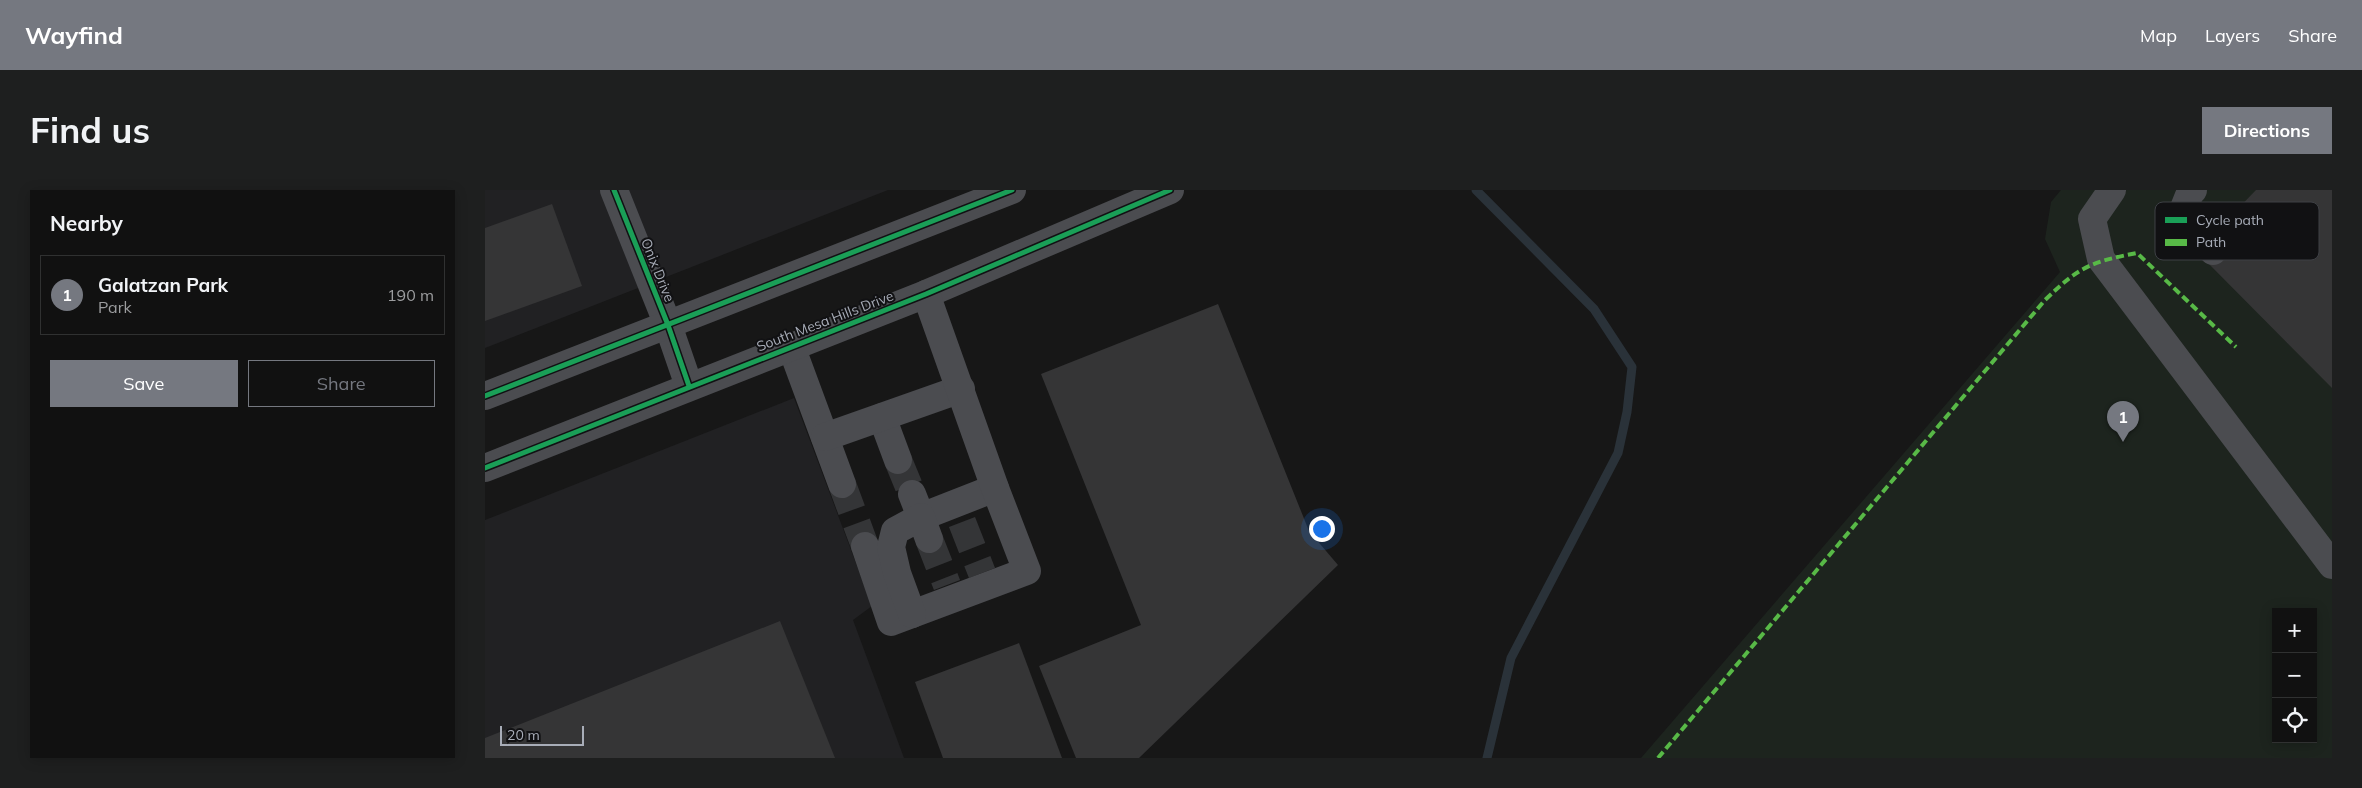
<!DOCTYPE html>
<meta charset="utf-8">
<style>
body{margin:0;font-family:Mulish,sans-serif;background:#1e1f1f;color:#f1f3f6}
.controls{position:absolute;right:15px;bottom:15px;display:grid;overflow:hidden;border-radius:0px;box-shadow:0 2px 12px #0003}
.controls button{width:45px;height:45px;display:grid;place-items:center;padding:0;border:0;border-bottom:1px solid #303131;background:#111;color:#f1f3f6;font:25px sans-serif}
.scale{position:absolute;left:15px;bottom:12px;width:84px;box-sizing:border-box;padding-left:5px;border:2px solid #a8adb8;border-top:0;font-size:14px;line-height:18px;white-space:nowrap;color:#a8adb8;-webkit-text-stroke:4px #111113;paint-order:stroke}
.you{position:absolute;left:836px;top:338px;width:18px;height:18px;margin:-12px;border:4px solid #fff;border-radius:50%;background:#1a73e8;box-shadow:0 0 0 8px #1a73e833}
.badge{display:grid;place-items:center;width:32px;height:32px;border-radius:50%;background:#757880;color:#fff;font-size:16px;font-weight:700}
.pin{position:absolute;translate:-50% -41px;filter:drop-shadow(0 1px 2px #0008)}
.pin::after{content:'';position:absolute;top:26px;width:18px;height:15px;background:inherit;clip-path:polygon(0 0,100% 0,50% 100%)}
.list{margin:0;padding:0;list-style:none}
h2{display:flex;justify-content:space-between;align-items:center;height:65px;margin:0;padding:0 20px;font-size:21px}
h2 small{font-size:16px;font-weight:400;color:#9c9d9f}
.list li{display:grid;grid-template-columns:32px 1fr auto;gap:15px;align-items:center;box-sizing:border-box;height:80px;margin:0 10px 10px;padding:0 10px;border:1px solid #303131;border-radius:0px}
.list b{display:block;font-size:19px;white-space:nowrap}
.list p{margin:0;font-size:16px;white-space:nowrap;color:#9c9d9f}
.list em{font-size:16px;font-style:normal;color:#9c9d9f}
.actions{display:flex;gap:10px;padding:15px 20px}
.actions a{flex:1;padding:11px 0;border:1px solid #757880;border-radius:0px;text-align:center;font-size:18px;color:#757880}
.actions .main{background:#757880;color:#fff}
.icon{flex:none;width:28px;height:28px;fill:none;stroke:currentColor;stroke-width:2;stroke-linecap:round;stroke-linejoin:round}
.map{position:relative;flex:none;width:1847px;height:568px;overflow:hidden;border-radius:0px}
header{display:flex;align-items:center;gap:30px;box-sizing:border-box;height:70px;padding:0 25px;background:#757880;color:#fff}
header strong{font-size:24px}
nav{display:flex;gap:28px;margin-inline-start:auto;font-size:18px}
.intro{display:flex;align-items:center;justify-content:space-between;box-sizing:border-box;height:120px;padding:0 30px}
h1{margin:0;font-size:35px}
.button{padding:12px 22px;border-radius:0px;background:#757880;color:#fff;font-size:18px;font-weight:700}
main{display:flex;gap:30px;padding:0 30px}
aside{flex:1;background:#111;border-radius:0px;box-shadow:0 2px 12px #0003}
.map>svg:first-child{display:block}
.built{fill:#212123}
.green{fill:#1d241e;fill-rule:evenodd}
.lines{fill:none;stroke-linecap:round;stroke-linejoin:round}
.stream{stroke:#2a3239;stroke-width:9}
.building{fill:#353536}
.minor-tunnel{stroke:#343537;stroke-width:28;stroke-dasharray:28 14;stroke-linecap:butt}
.minor{stroke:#4b4c50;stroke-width:28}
.quiet{stroke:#58b947;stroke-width:4;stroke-dasharray:8 4;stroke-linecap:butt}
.cycleway-casing{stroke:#111113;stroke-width:8}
.cycleway{stroke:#1a9f57;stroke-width:5}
.labels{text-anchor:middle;stroke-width:4;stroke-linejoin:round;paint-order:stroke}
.street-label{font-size:14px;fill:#a8adb8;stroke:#111113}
.key{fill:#111113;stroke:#3e4045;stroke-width:1}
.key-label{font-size:14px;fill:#a8adb8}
</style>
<header>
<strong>Wayfind</strong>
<nav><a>Map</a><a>Layers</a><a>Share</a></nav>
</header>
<div class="intro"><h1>Find us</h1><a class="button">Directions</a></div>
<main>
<aside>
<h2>Nearby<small></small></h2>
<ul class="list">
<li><span class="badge">1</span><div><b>Galatzan Park</b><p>Park</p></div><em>190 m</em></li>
</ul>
<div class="actions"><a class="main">Save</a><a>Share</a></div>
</aside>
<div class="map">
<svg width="1847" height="568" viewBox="0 0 1847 568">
<rect width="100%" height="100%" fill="#171717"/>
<!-- built -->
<g class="built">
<path d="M0 0H403L0 158Z"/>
<path d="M309 208 387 416 368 430 419 568H0V330Z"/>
</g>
<!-- green -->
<path class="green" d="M1576 0H1847V568H1156L1575 82 1560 49 1566 12ZM1791 422H1828V549H1791Z"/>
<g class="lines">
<!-- stream -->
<path class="stream" d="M991 0 1109 119 1147 177 1142 222 1133 263 1026 468 1002 568"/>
</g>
<!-- building -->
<g class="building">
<path d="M1771 0H1847V198L1718 68 1750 43 1738 34Z"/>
<path d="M67 14 97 96 0 131V38Z"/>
<path d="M733 114 824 341 853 375 654 568H591L554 476 656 435 556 184Z"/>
<path d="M295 431 350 568H0V548Z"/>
<path d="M534 453 577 568H458L430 492Z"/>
</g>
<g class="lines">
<!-- minor-tunnel -->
<g class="minor-tunnel">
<path d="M413 270 427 304"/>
<path d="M357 294 380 356"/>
<path d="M477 332 497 383"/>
<path d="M444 349 462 395"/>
</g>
<!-- minor -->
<g class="minor">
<path d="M129 0 183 135 204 196"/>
<path d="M1627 0 1607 29 1616 69 1847 375"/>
<path d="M1708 0 1705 3 1695 28 1728 61"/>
<path d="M306 156 357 294"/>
<path d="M0 206 527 0"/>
<path d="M397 227 413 270"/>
<path d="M340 247 476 199"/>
<path d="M0 278 441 104 685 0"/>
<path d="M427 304 436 327 510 298"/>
<path d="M380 356 406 432 542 381 510 298 441 104"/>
<path d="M427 424 412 383 406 357 410 341 436 327 444 349"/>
</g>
<!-- quiet -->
<path class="quiet" d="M1173 568 1560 110C1594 77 1605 72 1652 63L1751 157"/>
<!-- cycleway casing -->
<g class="cycleway-casing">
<g id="cycleway">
<path d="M129 0 183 135 204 196"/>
<path d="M0 206 527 0"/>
<path d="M0 278 441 104 685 0"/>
</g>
</g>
<!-- cycleway -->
<use href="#cycleway" class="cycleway"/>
</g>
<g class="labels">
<!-- street labels -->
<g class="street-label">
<text transform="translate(173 80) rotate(68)" y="5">Onix Drive</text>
<text transform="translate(340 131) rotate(-21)" y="5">South Mesa Hills Drive</text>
</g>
</g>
<!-- legend -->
<rect x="1670" y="12" width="164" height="58" rx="8" class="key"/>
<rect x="1680" y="27" width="22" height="6" fill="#1a9f57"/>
<rect x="1680" y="49" width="22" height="7" fill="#58b947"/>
<g class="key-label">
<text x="1711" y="35">Cycle path</text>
<text x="1711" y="57">Path</text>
</g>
</svg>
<div class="controls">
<button>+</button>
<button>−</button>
<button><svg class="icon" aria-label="locate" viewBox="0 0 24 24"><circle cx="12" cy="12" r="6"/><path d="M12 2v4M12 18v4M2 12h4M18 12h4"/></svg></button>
</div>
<div class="scale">20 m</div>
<div class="you"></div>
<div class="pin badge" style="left:1638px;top:252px">1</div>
</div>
</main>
